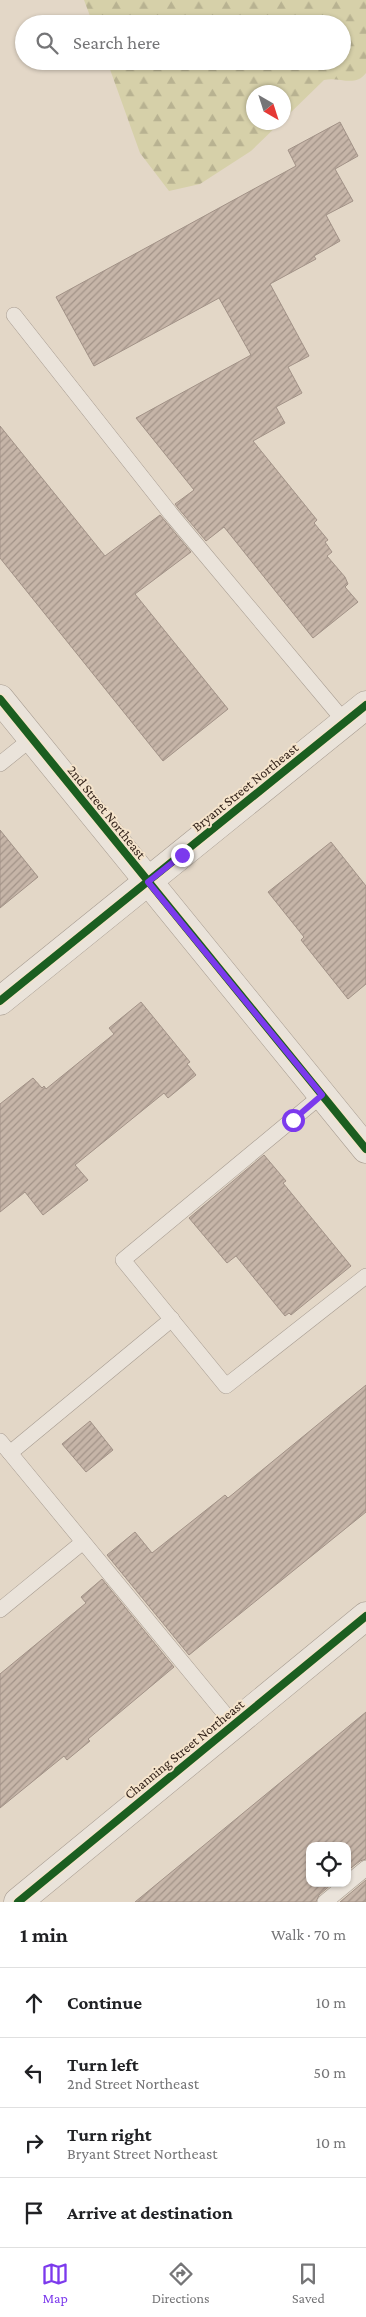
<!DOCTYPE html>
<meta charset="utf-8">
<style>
body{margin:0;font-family:"Crimson Pro",serif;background:#f6f6f6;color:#202124}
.controls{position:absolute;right:15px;bottom:15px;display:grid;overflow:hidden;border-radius:10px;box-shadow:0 1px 4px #0004}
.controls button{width:45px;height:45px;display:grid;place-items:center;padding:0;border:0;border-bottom:1px solid #e0e0e0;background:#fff;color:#202124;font:25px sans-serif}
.compass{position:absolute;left:246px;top:85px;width:45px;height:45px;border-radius:50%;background:#fff;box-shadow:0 1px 4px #0004;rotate:141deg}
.stop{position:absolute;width:15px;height:15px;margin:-11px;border:4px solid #7c3aed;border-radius:50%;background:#fff}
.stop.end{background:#7c3aed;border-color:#fff;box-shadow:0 1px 5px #0008}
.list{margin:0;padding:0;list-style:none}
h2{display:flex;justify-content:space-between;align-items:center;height:65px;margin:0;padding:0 20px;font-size:21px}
h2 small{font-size:16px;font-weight:400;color:#757577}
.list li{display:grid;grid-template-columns:32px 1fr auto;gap:15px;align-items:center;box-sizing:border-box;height:70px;padding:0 20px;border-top:1px solid #e0e0e0}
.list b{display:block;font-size:19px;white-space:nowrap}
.list p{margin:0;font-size:16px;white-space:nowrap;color:#757577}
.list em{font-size:16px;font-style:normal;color:#757577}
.icon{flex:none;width:28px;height:28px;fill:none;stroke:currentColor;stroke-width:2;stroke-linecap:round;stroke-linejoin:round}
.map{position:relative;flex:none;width:366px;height:1902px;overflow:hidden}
.search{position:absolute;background:#fff;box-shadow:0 1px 4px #0004;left:15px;right:15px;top:15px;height:55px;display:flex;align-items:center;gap:12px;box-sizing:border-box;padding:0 18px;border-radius:28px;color:#757577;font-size:19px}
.sheet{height:345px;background:#fff}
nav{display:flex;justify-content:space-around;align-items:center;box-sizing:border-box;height:70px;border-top:1px solid #e0e0e0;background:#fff;font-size:14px;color:#757577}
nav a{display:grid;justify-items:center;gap:2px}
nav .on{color:#7c3aed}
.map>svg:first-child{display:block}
.forest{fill:url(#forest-firs)}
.building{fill:url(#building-hatch);stroke:#a29287}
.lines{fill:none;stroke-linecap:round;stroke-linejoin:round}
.service-casing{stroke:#a79c91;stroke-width:16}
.minor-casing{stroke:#a79c91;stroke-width:29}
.service{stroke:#eae3da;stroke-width:15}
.minor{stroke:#eae3da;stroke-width:28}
.cycleway-casing{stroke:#f5e4cc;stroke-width:11}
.cycleway{stroke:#1b5e20;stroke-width:8}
.route{stroke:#7c3aed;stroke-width:6}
.labels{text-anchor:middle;stroke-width:4;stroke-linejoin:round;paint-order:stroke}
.street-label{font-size:14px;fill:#34241b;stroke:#f5e4cc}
</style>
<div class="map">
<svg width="366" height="1902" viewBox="0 0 366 1902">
<defs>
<pattern id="forest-firs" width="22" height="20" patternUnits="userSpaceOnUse" patternTransform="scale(1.25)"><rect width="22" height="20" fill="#d6d0a9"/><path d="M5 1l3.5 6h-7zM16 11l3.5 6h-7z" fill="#b8b291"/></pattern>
<pattern id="building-hatch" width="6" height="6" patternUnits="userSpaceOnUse" patternTransform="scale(1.25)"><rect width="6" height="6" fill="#c6b5a8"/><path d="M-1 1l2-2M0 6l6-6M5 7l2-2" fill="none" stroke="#a29388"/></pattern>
</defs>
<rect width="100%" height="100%" fill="#e3d7c7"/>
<!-- forest -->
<path class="forest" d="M84 0H366V73C355 88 339 76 324 80L284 119V92H254V122L280 123 251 151 200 184 169 191 140 153 107 61H342V24H93Z"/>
<!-- building -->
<g class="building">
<path d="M340 122 358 156 335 169 353 201 326 215 340 241 314 256 316 259 270 284 309 356 288 367 302 393 276 407 285 423 253 441 317 520 314 523 328 540 325 542 332 552 327 556 345 577 348 584 345 587 358 602 313 638 224 527 206 541 178 508 175 504 194 490 136 418 251 355 219 298 94 366 56 297 296 166 288 150Z"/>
<path d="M0 426 105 556 160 515 191 552 135 594 228 709 163 761 0 558Z"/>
<path d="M0 830 38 877 0 908Z"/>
<path d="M331 842 366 886V984L348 999 301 940 304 937 268 892Z"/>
<path d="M141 1002 190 1062 187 1064 196 1075 168 1098 164 1093 75 1165 88 1180 43 1215 25 1192 0 1212V1104L33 1078 42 1088 44 1086 46 1089 114 1034 109 1028Z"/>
<path d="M264 1155 286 1181 283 1183 351 1266 291 1315 289 1313 285 1316 236 1256 227 1263 189 1218Z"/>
<path d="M366 1385V1512L189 1655 107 1555 135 1532 152 1553 225 1495 228 1498Z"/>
<path d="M90 1421 113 1450 86 1472 62 1444Z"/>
<path d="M102 1579 174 1667 88 1739 90 1741 67 1760 64 1756 0 1808V1674L86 1603 81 1597Z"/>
<path d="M366 1712V1859L360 1861 347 1871V1846H310V1883H333L319 1895 316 1902H135Z"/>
<path d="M366 1880V1902H340Z"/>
</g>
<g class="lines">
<!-- service casing -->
<g class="service-casing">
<g id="service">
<path d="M14 315 171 514 345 722"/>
<path d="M0 764 31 739"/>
<path d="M322 1095 123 1260 226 1386 366 1276"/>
<path d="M0 1441 10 1453 172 1319"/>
<path d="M10 1453 234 1725"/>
<path d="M0 1610 83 1542"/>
<path d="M325 1902 366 1868"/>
</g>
</g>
<!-- minor casing -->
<g class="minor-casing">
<g id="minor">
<path d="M0 699 366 1149"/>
<path d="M0 1001 366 705"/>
<path d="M18 1902 366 1616"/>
</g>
</g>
<!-- service -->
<use href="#service" class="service"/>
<!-- minor -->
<use href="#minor" class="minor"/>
<!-- cycleway casing -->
<g class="cycleway-casing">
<g id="cycleway">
<path d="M0 699 366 1149"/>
<path d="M0 1001 366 705"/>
<path d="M18 1902 366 1616"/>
</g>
</g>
<!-- cycleway -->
<use href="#cycleway" class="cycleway"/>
</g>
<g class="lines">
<!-- route -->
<path class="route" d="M182 855 148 882 322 1095 293 1120"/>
</g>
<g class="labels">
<!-- street labels -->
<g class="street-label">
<text transform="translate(245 787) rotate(-39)" y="5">Bryant Street Northeast</text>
<text transform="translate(107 812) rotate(51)" y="5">2nd Street Northeast</text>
<text transform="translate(184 1749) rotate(-39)" y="5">Channing Street Northeast</text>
</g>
</g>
</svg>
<div class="controls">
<button><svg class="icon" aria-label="locate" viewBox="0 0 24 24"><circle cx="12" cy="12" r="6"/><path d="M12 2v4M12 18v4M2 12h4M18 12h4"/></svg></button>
</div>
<svg class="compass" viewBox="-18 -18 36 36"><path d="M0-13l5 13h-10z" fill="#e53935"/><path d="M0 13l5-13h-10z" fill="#757577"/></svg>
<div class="stop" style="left:293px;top:1120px"></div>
<div class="stop end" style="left:182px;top:855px"></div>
<div class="search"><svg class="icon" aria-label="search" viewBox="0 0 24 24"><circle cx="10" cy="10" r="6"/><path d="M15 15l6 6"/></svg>Search here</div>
</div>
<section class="sheet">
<h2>1 min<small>Walk · 70 m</small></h2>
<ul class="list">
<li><svg class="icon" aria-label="ahead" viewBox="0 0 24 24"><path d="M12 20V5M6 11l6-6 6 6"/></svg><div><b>Continue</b></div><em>10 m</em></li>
<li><svg class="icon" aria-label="left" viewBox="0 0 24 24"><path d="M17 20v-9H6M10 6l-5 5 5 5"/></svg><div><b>Turn left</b><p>2nd Street Northeast</p></div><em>50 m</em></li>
<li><svg class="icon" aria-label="right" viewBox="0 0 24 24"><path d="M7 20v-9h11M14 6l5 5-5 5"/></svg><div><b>Turn right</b><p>Bryant Street Northeast</p></div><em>10 m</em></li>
<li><svg class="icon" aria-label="arrive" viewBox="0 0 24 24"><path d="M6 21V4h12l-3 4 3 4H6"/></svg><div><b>Arrive at destination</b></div></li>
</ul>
</section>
<nav>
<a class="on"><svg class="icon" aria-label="map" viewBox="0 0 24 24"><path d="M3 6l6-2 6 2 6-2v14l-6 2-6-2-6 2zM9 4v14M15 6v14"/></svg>Map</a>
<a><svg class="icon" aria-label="directions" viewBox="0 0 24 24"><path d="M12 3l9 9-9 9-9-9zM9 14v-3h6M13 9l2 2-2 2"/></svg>Directions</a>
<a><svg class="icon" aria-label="saved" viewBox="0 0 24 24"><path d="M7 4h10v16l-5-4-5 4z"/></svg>Saved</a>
</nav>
